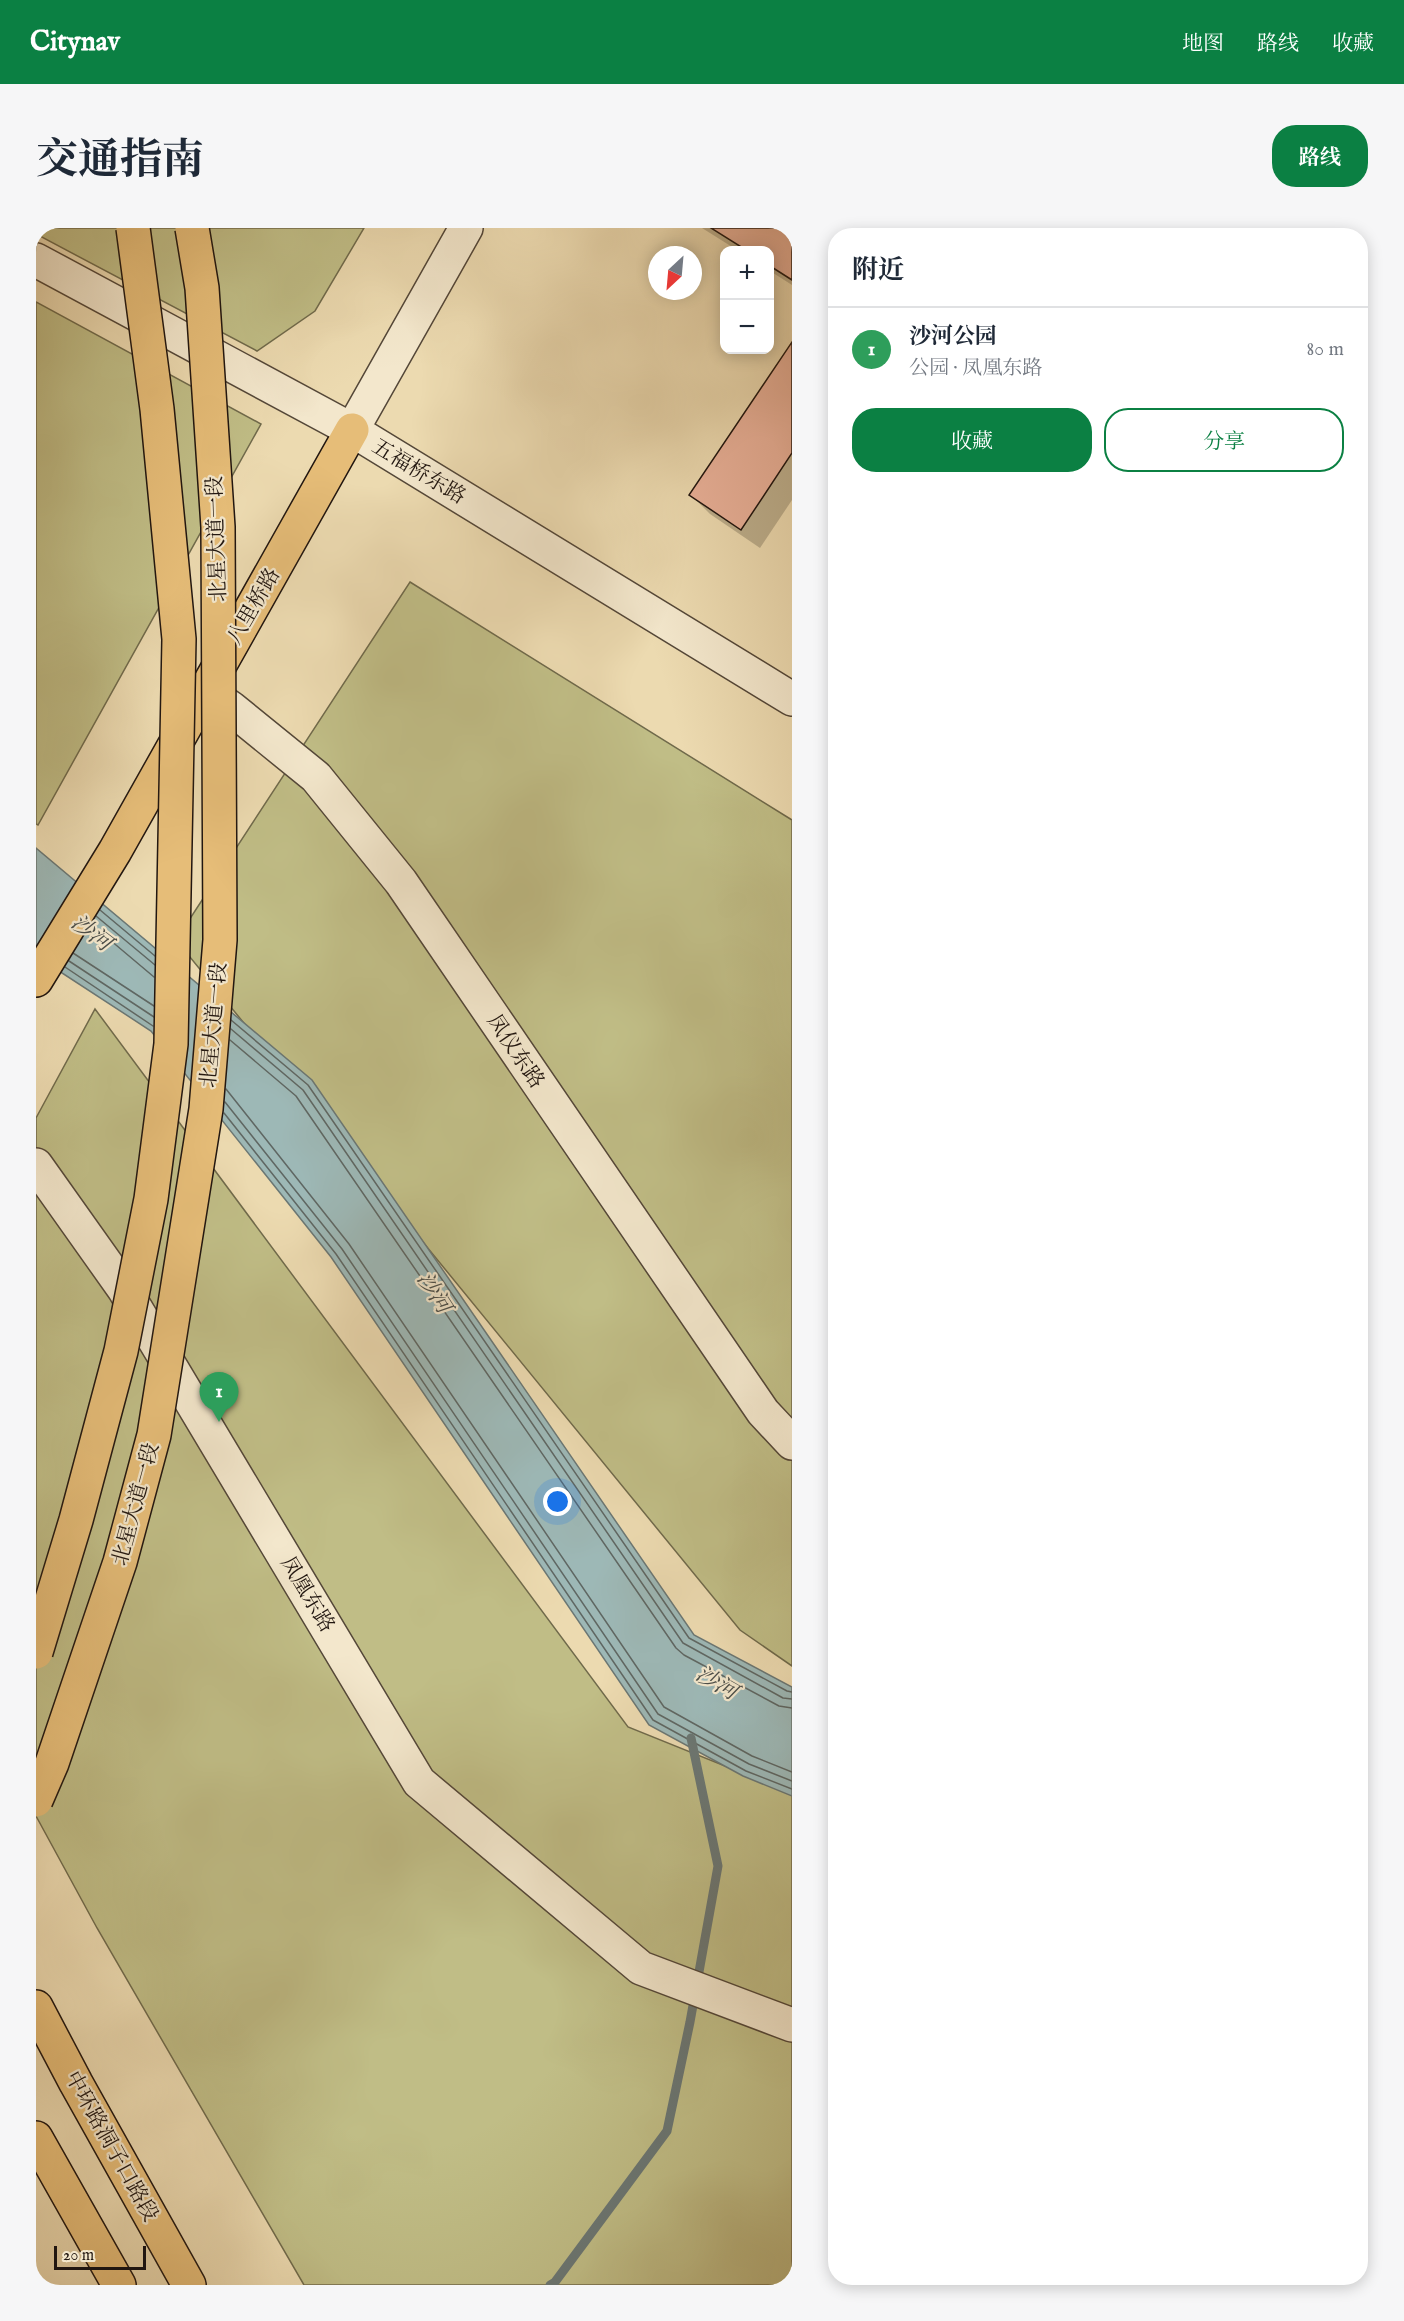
<!DOCTYPE html>
<html lang="zh">
<meta charset="utf-8">
<style>
body{margin:0;font-family:"IM FELL English","Noto Serif SC",serif;background:#f6f6f7;color:#1f2937}
.controls{position:absolute;right:18px;top:18px;display:grid;overflow:hidden;border-radius:12px;box-shadow:0 3px 15px #0003}
.controls button{width:54px;height:54px;display:grid;place-items:center;padding:0;border:0;border-bottom:2px solid #e0e1e3;background:#fff;color:#1f2937;font:30px sans-serif}
.compass{position:absolute;left:612px;top:18px;width:54px;height:54px;border-radius:50%;background:#fff;box-shadow:0 3px 15px #0003;rotate:206deg}
.scale{position:absolute;left:18px;bottom:15px;width:92px;box-sizing:border-box;padding-left:6px;border:3px solid #211610;border-top:0;font-size:16px;line-height:21px;white-space:nowrap;color:#211610;-webkit-text-stroke:4px #f3e7cc;paint-order:stroke}
.you{position:absolute;left:522px;top:1274px;width:21px;height:21px;margin:-15px;border:4px solid #fff;border-radius:50%;background:#1a73e8;box-shadow:0 0 0 9px #1a73e833}
.badge{display:grid;place-items:center;width:39px;height:39px;border-radius:50%;background:#0b8043;color:#fff;font-size:20px;font-weight:700}
.pin{position:absolute;translate:-50% -50px;filter:drop-shadow(0 2px 3px #0008)}
.pin::after{content:'';position:absolute;top:32px;width:21px;height:18px;background:inherit;clip-path:polygon(0 0,100% 0,50% 100%)}
.list{margin:0;padding:0;list-style:none}
h2{display:flex;justify-content:space-between;align-items:center;height:78px;margin:0;padding:0 24px;font-size:26px}
h2 small{font-size:20px;font-weight:400;color:#747a83}
.list li{display:grid;grid-template-columns:39px 1fr auto;gap:18px;align-items:center;box-sizing:border-box;height:84px;padding:0 24px;border-top:2px solid #e0e1e3}
.list b{display:block;font-size:22px;white-space:nowrap}
.list p{margin:0;font-size:20px;white-space:nowrap;color:#747a83}
.list em{font-size:20px;font-style:normal;color:#747a83}
.actions{display:flex;gap:12px;padding:18px 24px}
.actions a{flex:1;padding:14px 0;border:2px solid #0b8043;border-radius:24px;text-align:center;font-size:21px;color:#0b8043}
.actions .main{background:#0b8043;color:#fff}
.map{position:relative;flex:none;width:756px;height:2057px;overflow:hidden;border-radius:24px}
header{display:flex;align-items:center;gap:36px;box-sizing:border-box;height:84px;padding:0 30px;background:#0b8043;color:#fff}
header strong{font-size:28px}
nav{display:flex;gap:33px;margin-inline-start:auto;font-size:21px}
.intro{display:flex;align-items:center;justify-content:space-between;box-sizing:border-box;height:144px;padding:0 36px}
h1{margin:0;font-size:42px}
.button{padding:15px 27px;border-radius:24px;background:#0b8043;color:#fff;font-size:21px;font-weight:700}
main{display:flex;gap:36px;padding:0 36px}
aside{flex:1;background:#fff;border-radius:24px;box-shadow:0 3px 15px #0003}
.map>svg:first-child{display:block}
.green{fill:#c0bd86;stroke:#706a4b;stroke-width:1.5}
.water{fill:#9db8b6;stroke:#6b7774;stroke-width:1.5}
.shadow{fill:#0003}
.lines{fill:none;stroke-linecap:round;stroke-linejoin:round}
.shore{stroke:#5f6763;stroke-width:1.5}
.stream{stroke:#6b7774;stroke-width:9}
.building{fill:#e8b098;stroke:#211610;stroke-width:1.5}
.minor-casing{stroke:#544738;stroke-width:36}
.major-casing{stroke:#211610;stroke-width:36}
.minor{stroke:#f3e7cc;stroke-width:33}
.major{stroke:#e6bd78;stroke-width:33}
.highway-bridge-casing{stroke:#211610;stroke-width:36;stroke-linecap:butt}
.highway-bridge{stroke:#e6bd78;stroke-width:33}
.labels{text-anchor:middle;stroke-width:4.5;stroke-linejoin:round;paint-order:stroke}
.street-label{font-size:21px;fill:#211610;stroke:#f3e7cc}
.water-label{font-size:22px;font-style:italic;fill:#4c4f4a;stroke:#f3e7cc}
</style>
<header>
<strong>Citynav</strong>
<nav><a>地图</a><a>路线</a><a>收藏</a></nav>
</header>
<div class="intro"><h1>交通指南</h1><a class="button">路线</a></div>
<main>
<div class="map">
<svg width="756" height="2057" viewBox="0 0 756 2057">
<rect width="100%" height="100%" fill="#ecdab0"/>
<filter id="stains"><feTurbulence type="fractalNoise" baseFrequency=".00333" numOctaves="4"/><feColorMatrix values="0 0 0 0 .2 0 0 0 0 .09 0 0 0 0 .02 0 0 0 .5 -.17"/></filter>
<radialGradient id="worn" r=".72"><stop offset=".6" stop-color="#630" stop-opacity="0"/><stop offset="1" stop-color="#630" stop-opacity=".3"/></radialGradient>
<!-- green -->
<g class="green">
<path d="M0 0H328L279 83 221 123 0 6Z"/>
<path d="M0 74 225 196 2 597 0 596Z"/>
<path d="M374 354 756 592V1438L704 1402 140 712Z"/>
<path d="M59 781 592 1499 756 1565V2057H268L61 1700 0 1588V890Z"/>
</g>
<!-- water -->
<path class="water" d="M0 620 276 852 658 1407 756 1459V1568L707 1548 613 1497 295 1029 115 803 0 728Z"/>
<!-- shadow -->
<g class="shadow">
<path d="M666 0H756V57L734 43V22H701Z"/>
<path d="M756 117V272L724 320 674 286 655 267Z"/>
</g>
<g class="lines">
<!-- shore -->
<g class="shore">
<path d="M64 682 119 728"/>
<path d="M60 688 119 737"/>
<path d="M55 696 118 749"/>
<path d="M37 725 118 778"/>
<path d="M33 733 118 789"/>
<path d="M29 739 117 798"/>
<path d="M195 792 272 857 653 1410 751 1463 756 1464"/>
<path d="M195 801 267 862 647 1415 747 1470 756 1471"/>
<path d="M194 812 260 868 640 1420 648 1427 743 1478 756 1480"/>
<path d="M190 861 313 1016 628 1479 716 1528 756 1544"/>
<path d="M189 874 306 1021 622 1486 713 1536 756 1553"/>
<path d="M188 885 300 1026 617 1492 710 1543 756 1561"/>
</g>
<!-- stream -->
<path class="stream" d="M514 2057 519 2054 631 1903 654 1794 682 1638 655 1510"/>
</g>
<!-- building -->
<g class="building">
<path d="M675 0H756V52L734 38V22H710Z"/>
<path d="M756 114V225L705 302 653 267Z"/>
</g>
<g class="lines">
<!-- minor casing -->
<g class="minor-casing">
<g id="minor">
<path d="M0 32 316 202 756 471"/>
<path d="M316 202 430 0"/>
<path d="M169 462 195 480 280 549 365 654 727 1184 756 1215"/>
<path d="M0 937 88 1061 383 1554 605 1740 756 1797"/>
</g>
</g>
<!-- major casing -->
<g class="major-casing">
<g id="major">
<path d="M0 752 79 623 316 202"/>
<path d="M0 1779 40 1855 153 2057"/>
<path d="M0 1910 83 2057"/>
</g>
</g>
<!-- minor -->
<use href="#minor" class="minor"/>
<!-- major -->
<use href="#major" class="major"/>
<!-- highway-bridge casing -->
<g class="highway-bridge-casing">
<g id="highway-bridge">
<path d="M0 1424 40 1292 85 1123 115 971 135 816 143 411 121 181 97 0"/>
<path d="M0 1572 16 1535 84 1334 118 1207 170 881 184 712 182 299 166 60 156 0"/>
</g>
</g>
<!-- highway-bridge -->
<use href="#highway-bridge" class="highway-bridge"/>
</g>
<g class="labels">
<!-- street labels -->
<g class="street-label">
<text transform="translate(383 243) rotate(31)" y="7">五福桥东路</text>
<text transform="translate(180 311) rotate(-92)" y="7">北星大道一段</text>
<text transform="translate(217 378) rotate(-60)" y="7">八里桥路</text>
<text transform="translate(177 797) rotate(-85)" y="7">北星大道一段</text>
<text transform="translate(480 823) rotate(56)" y="7">凤仪东路</text>
<text transform="translate(99 1276) rotate(-75)" y="7">北星大道一段</text>
<text transform="translate(272 1366) rotate(59)" y="7">凤凰东路</text>
<text transform="translate(76 1918) rotate(61)" y="7">中环路洞子口路段</text>
</g>
<!-- water labels -->
<g class="water-label">
<text transform="translate(56 704) rotate(37)" y="8">沙河</text>
<text transform="translate(399 1064) rotate(57)" y="8">沙河</text>
<text transform="translate(681 1454) rotate(30)" y="8">沙河</text>
</g>
</g>
<rect width="100%" height="100%" filter="url(#stains)"/>
<rect width="100%" height="100%" fill="url(#worn)"/>
</svg>
<div class="controls">
<button>+</button>
<button>−</button>
</div>
<svg class="compass" viewBox="-18 -18 36 36"><path d="M0-13l5 13h-10z" fill="#e53935"/><path d="M0 13l5-13h-10z" fill="#747a83"/></svg>
<div class="scale">20 m</div>
<div class="you"></div>
<div class="pin badge" style="left:183px;top:1194px;background:#2e9e5b">1</div>
</div>
<aside>
<h2>附近<small></small></h2>
<ul class="list">
<li><span class="badge" style="background:#2e9e5b">1</span><div><b>沙河公园</b><p>公园 · 凤凰东路</p></div><em>80 m</em></li>
</ul>
<div class="actions"><a class="main">收藏</a><a>分享</a></div>
</aside>
</main>
